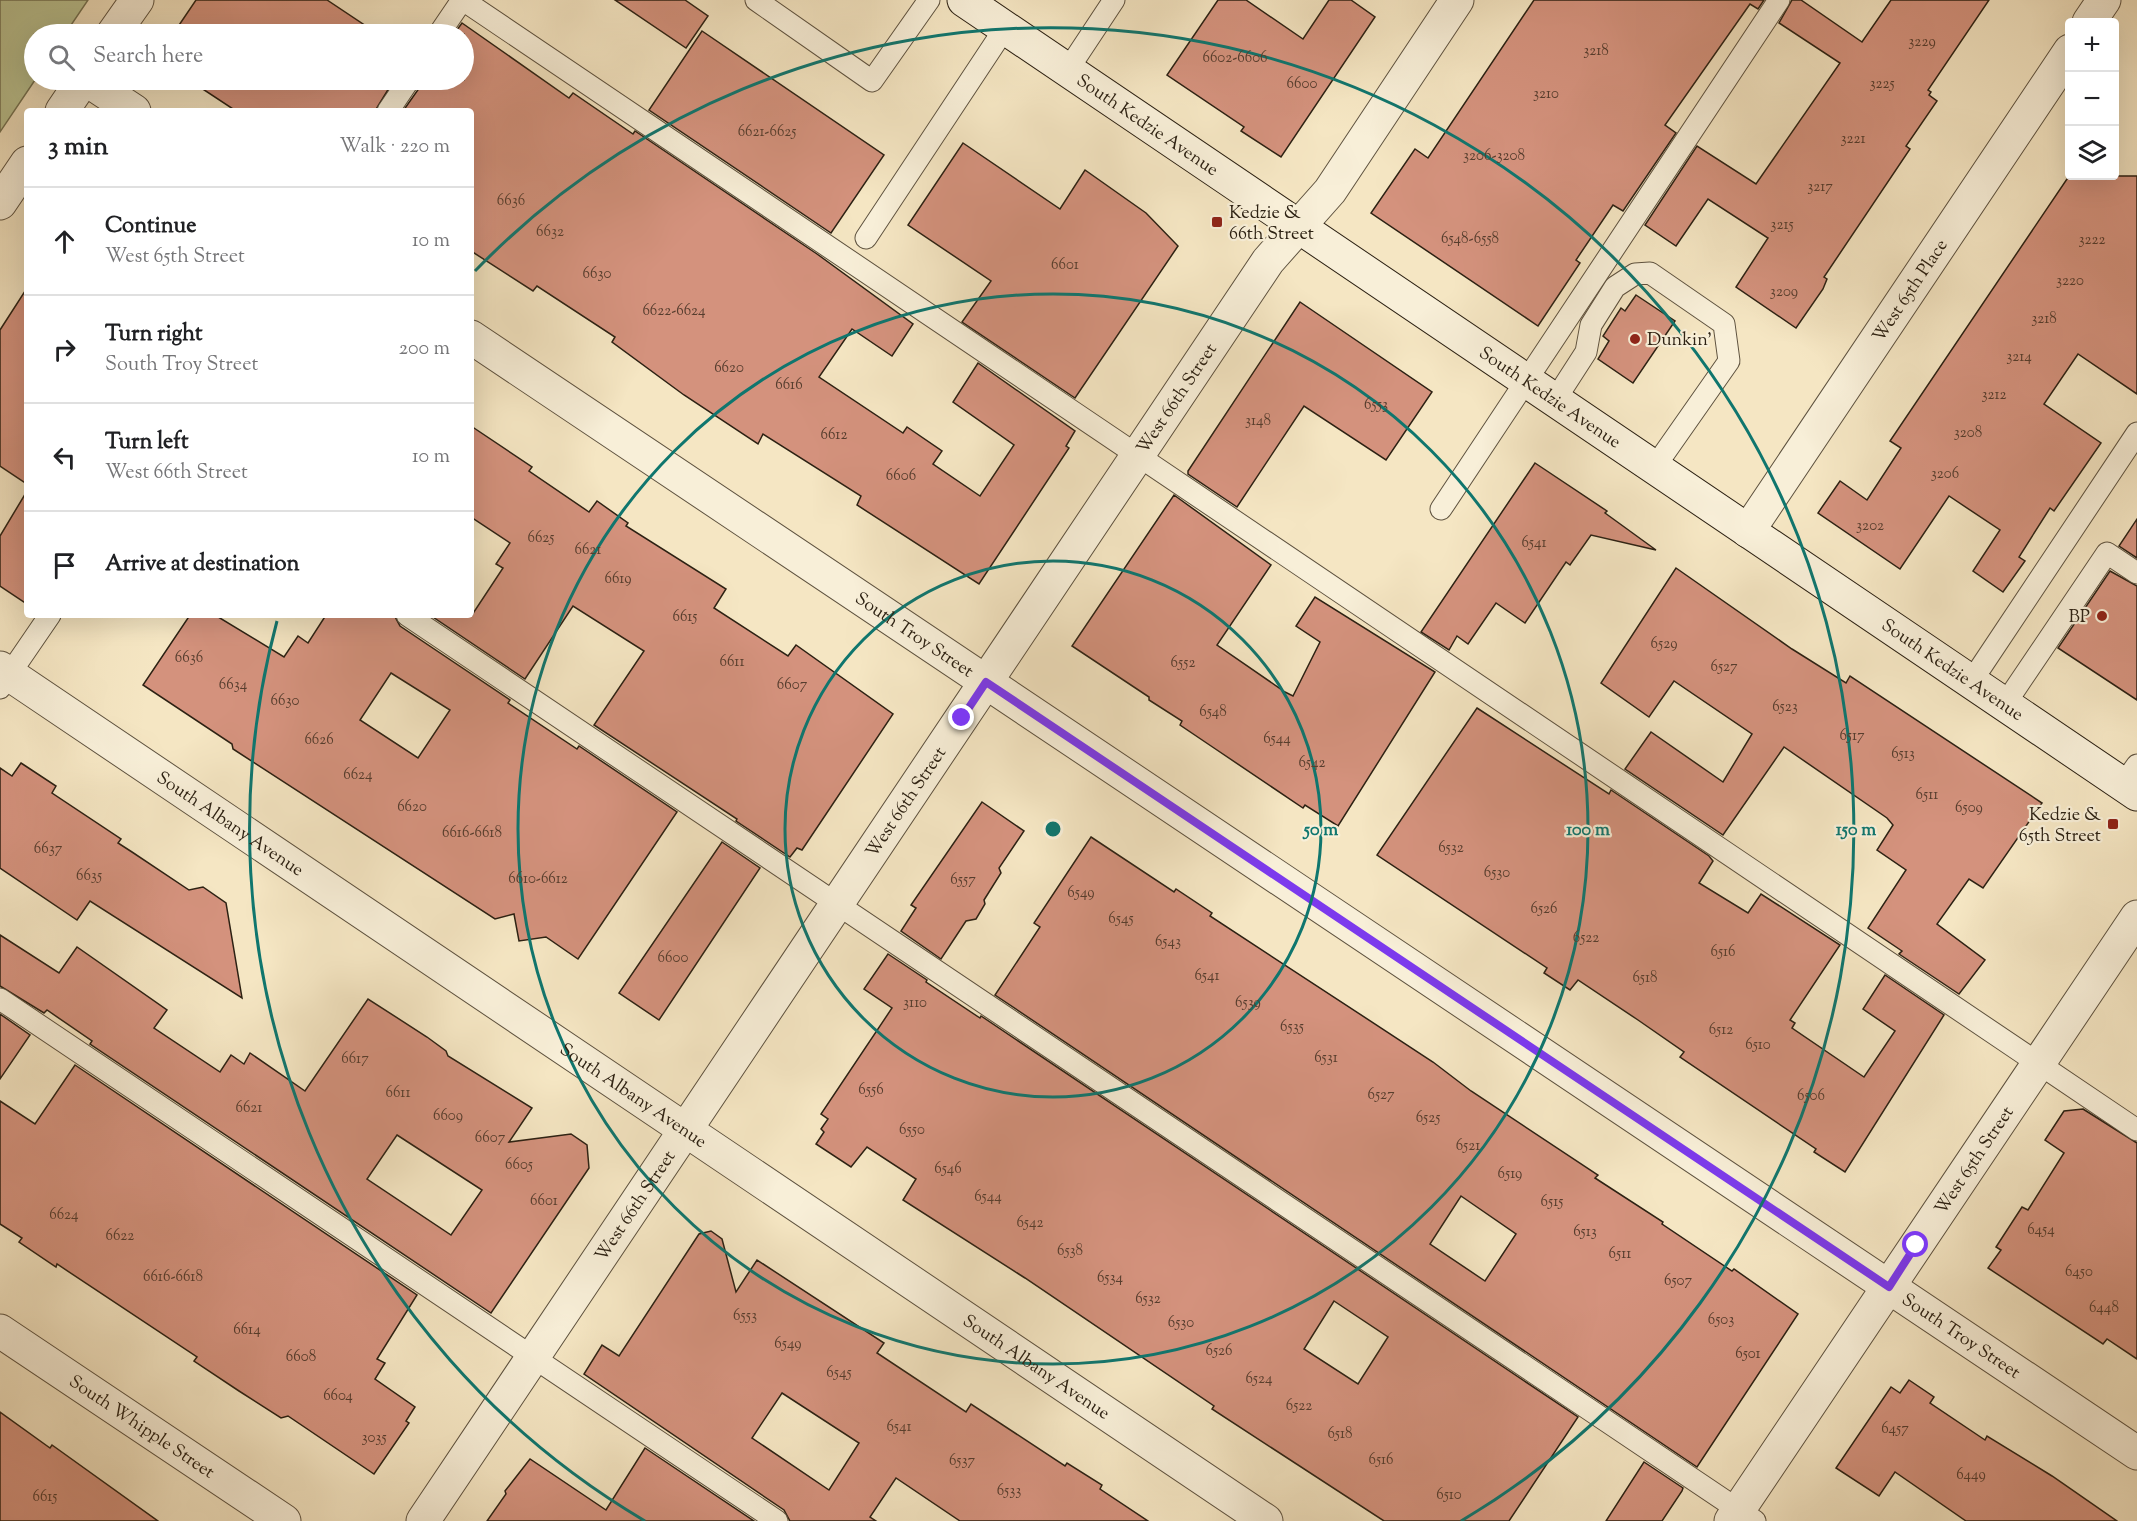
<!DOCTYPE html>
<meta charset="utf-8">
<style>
body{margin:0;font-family:"Sorts Mill Goudy",serif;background:#f6f6f6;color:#202124}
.controls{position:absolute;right:18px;top:18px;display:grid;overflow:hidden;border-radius:6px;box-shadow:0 6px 24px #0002}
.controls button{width:54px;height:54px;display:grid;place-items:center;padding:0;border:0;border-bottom:2px solid #e0e0e0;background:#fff;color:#202124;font:30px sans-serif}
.stop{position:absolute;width:18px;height:18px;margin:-14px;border:4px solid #7c3aed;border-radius:50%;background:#fff}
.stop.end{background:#7c3aed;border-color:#fff;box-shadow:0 2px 6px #0008}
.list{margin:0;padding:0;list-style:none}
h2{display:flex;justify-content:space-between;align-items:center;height:78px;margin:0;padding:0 24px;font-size:26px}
h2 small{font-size:20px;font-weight:400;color:#757577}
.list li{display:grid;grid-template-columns:39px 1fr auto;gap:18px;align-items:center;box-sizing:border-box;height:108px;padding:0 24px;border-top:2px solid #e0e0e0}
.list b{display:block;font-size:22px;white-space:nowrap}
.list p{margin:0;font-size:20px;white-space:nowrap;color:#757577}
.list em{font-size:20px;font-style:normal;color:#757577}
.icon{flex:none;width:33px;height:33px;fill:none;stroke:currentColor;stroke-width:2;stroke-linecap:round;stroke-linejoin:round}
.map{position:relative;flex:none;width:2137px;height:1521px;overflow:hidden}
.search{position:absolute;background:#fff;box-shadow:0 6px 24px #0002;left:24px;top:24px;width:450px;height:66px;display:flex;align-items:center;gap:15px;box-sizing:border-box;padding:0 21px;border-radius:33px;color:#757577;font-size:22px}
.panel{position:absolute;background:#fff;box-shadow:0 6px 24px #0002;left:24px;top:108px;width:450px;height:510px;border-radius:6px}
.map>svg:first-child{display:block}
.green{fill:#bbc594;stroke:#747354;stroke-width:1.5}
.building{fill:#d4927d;stroke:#2c2113;stroke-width:1.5;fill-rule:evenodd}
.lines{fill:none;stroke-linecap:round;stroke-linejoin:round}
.service-casing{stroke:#5e523f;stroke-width:23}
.minor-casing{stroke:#5e523f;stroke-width:35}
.tertiary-casing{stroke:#5e523f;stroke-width:35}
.secondary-casing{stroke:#2c2113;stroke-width:35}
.service{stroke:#f8efd8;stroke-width:21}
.minor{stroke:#f8efd8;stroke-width:33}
.tertiary{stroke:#f8efd8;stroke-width:33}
.secondary{stroke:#f8efd8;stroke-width:33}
.route{stroke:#7c3aed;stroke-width:8}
.ring{fill:none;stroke:#0f766e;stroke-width:3}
.poi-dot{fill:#8f2418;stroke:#f8efd8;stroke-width:2}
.labels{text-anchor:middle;stroke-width:4.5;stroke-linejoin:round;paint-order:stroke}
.number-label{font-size:15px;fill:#563d2e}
.street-label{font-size:18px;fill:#2c2113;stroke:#f8efd8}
.poi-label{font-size:18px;fill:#2c2113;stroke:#f8efd8;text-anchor:start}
.centre{fill:#0f766e;stroke:#f8efd8;stroke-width:3}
.ring-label{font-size:18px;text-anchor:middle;font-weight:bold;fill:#0f766e;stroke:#f8efd8;stroke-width:4.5;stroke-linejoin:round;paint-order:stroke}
</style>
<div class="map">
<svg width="2137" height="1521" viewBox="0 0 2137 1521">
<rect width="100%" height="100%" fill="#f5e6c3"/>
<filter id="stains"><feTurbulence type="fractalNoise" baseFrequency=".00333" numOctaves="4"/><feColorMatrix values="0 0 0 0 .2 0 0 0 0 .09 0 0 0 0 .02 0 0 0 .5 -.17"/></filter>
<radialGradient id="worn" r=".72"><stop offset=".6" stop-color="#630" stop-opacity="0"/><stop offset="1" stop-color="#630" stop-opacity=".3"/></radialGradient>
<!-- green -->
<path class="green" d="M0 0H88L65 34H34L35 80 0 132Z"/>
<!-- building -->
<g class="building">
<path d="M196 0H327L378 34H173Z"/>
<path d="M615 0H685L708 16 686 48Z"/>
<path d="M1218 0H1246L1303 39 1329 0H1351L1375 17 1281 157 1241 131 1244 127 1167 75Z"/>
<path d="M1534 0H1764L1758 9 1750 4 1665 125 1676 133 1623 211 1613 205 1576 260 1580 263 1538 326 1371 213 1415 149 1428 158Z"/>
<path d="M1792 0H1801L1862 42 1891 0H1989L1928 90 1931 92 1929 95 1937 101 1906 146 1910 149 1824 277 1827 279 1823 289 1796 328 1736 287 1768 238 1708 199 1676 246 1645 225 1697 146 1756 184 1840 63 1779 23Z"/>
<path d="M462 23 569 98 573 93 633 134 635 131 817 254 913 324 892 356 852 329 819 377 903 433 907 427 942 451 933 464 980 496 1014 445 953 402 978 363 1075 431 1066 446 1069 448 979 584 857 505 861 496 763 434 758 444 684 395 612 342 615 337 537 286 533 291 471 251V111H403L420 87 422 80H464V34H454Z"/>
<path d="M702 31 884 155 831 233 649 110Z"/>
<path d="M189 80H394L375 111H236Z"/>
<path d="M963 143 1060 209 1085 170 1146 213 1178 246 1075 398 962 322 991 281 908 225Z"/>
<path d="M2069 176H2137V394L2078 354 2044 404 2101 443 2054 511 2050 508 2019 557 2025 561 2003 592 1973 571 2000 530 1949 496 1900 569 1818 513 1840 481 1867 500 1901 448 1890 441Z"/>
<path d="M27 288V484L0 466V330Z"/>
<path d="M1636 295 1675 321 1633 383 1598 359 1609 341 1603 336 1621 308 1625 311Z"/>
<path d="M1300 302 1432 392 1386 460 1304 406 1237 507 1188 474V471Z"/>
<path d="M471 426 532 467 529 471 589 512 597 501 628 523 626 526 726 589 714 608 788 656 796 645 893 714 802 850 797 848 790 857 736 821 737 819 594 725 644 651 573 606 525 679 430 615H472L503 568 496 564 510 543 471 517Z"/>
<path d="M1535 463 1607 511 1605 513 1656 550 1591 535 1570 565 1566 562 1525 623 1496 603 1468 644 1457 636 1449 650 1421 632Z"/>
<path d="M27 491V604L0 586V536Z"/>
<path d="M1174 495 1271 565 1217 645 1285 692 1293 696 1320 642 1296 626 1315 597 1435 672 1338 826 1305 805 1303 808 1214 748 1180 725 1182 721 1149 700V697L1072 646Z"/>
<path d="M2137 519V558L2119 546Z"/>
<path d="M1676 568 1792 649 1846 683 1850 676 2042 803 1983 888 1969 879 1937 924 1985 960 1959 994 1899 954 1902 951 1868 928 1906 870 1877 850 1893 825 1887 818 1784 747 1723 835 1625 769 1651 732 1723 782 1752 734 1674 681 1649 717 1601 683Z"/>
<path d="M2110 571 2137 586V700L2058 648Z"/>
<path d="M190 615H215L284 657 298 636 308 643 326 615H394L400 626 510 700 508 703 577 749 579 746 677 812 578 959 546 937 519 941 514 914 495 919 233 749 232 744 143 685ZM391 673 450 710 418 758 360 720Z"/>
<path d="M1477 708 1609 794 1611 790 1709 856 1713 861 1699 883 1748 913 1761 894 1840 945 1790 1020 1795 1023 1792 1028 1864 1077 1895 1031 1863 1009 1885 975 1944 1015 1845 1172 1814 1152 1816 1149 1680 1057 1684 1052 1638 1020 1578 980 1570 990 1544 973 1547 968 1377 855Z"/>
<path d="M21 763 56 786 52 793 121 839 118 843 132 852 189 890 203 887 226 903 242 998 90 901 77 920 0 868V768L12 776Z"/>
<path d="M982 802 1024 831 999 868 1001 873 984 900 985 904 976 919 966 921 941 959 901 931 916 908 911 905Z"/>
<path d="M1091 837 1174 892 1176 889 1212 913 1210 916 1433 1062 1471 1091 1598 1175 1595 1178 1663 1222 1662 1224 1732 1271 1734 1269 1798 1314 1697 1467 995 995 1040 927 1034 923ZM1461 1196 1516 1234 1485 1281 1430 1244Z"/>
<path d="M722 842 760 868 659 1020 619 993Z"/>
<path d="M0 935 59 973 77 947 167 1010 154 1028 220 1072 231 1055 244 1064 250 1053 305 1091 368 999 427 1037 446 1051 448 1056 532 1108 509 1142 571 1134 587 1145 589 1168 491 1313 90 1044 92 1041 47 1010 44 1013 0 986ZM397 1135 482 1190 451 1235 367 1179Z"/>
<path d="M888 954 927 980 926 982 980 1018 981 1016 1578 1417 1509 1521H1384L1212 1409 1214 1406 1025 1278 903 1200 916 1179 867 1147 851 1167 816 1144 824 1132 821 1129 828 1119 821 1114 892 1008 864 989ZM1334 1301 1388 1337 1358 1384 1304 1349Z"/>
<path d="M0 1014 30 1035 0 1079Z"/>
<path d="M75 1065 417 1295 377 1359 385 1363 375 1379 415 1407 406 1421 409 1423 374 1474 288 1416 281 1418 239 1391 194 1361 197 1357 57 1264 56 1267 19 1242 22 1238 0 1224V1101L35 1124Z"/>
<path d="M2083 1109 2137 1143V1359L2107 1339 2103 1344 1988 1268 2001 1250 1996 1247 2022 1207 2028 1210 2064 1153 2045 1140 2064 1111Z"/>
<path d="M711 1231 722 1239 736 1292 757 1260 884 1343 877 1353 966 1412 971 1404 1065 1466 1067 1463 1102 1485 1100 1489 1148 1521H960L896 1478 870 1517 876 1521H790L784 1510 584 1374 602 1345 619 1356 699 1234ZM782 1393 859 1443 829 1490 752 1438Z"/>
<path d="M1909 1380 1934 1397 1930 1403 1985 1440 1987 1436 2052 1476 2117 1521H1966L1895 1472 1879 1496 1836 1468 1891 1387 1900 1393Z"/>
<path d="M0 1412 50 1448 52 1445 158 1521H0Z"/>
<path d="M645 1448 754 1521H487L506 1494 505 1491 530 1459 606 1510Z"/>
<path d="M1644 1462 1683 1488 1682 1491 1662 1521H1606Z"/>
</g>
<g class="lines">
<!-- service casing -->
<g class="service-casing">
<g id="service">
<path d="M463 0 2137 1130"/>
<path d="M756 0 872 81 929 0"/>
<path d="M439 34 462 0"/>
<path d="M1067 71 1114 0"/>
<path d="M388 111 409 80"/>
<path d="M866 238 1005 28"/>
<path d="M1555 400 1586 352 1591 325 1615 287 1635 274 1650 273 1724 324 1729 361 1654 468"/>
<path d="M1441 509 1779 0"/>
<path d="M407 615 1755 1521"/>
<path d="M1971 682 2137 433"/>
<path d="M0 688 50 615"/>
<path d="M2005 704 2107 553 2137 573"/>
<path d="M2123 785 2137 765"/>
<path d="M0 999 777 1521"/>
</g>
</g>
<!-- minor casing -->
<g class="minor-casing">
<g id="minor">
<path d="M2089 22 2104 0"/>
<path d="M87 80 134 111"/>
<path id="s1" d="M471 337 2137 1453"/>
<path id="s2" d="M1748 531 2070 51"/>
<path id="s3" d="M0 668 1266 1521"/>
<path id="s4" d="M0 1331 284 1521"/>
<path id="s5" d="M423 1521 1268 261 1330 191 1457 0"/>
<path id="s6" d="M1731 1521 2137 917"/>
</g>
</g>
<!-- tertiary casing -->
<g class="tertiary-casing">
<g id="tertiary">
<path d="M113 34 137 0"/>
<path d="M62 111 83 80"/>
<path d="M0 203 27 163"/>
</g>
</g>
<!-- secondary casing -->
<g class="secondary-casing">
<g id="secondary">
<path id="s7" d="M964 0 2137 794"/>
</g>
</g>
<!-- service -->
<use href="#service" class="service"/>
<!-- minor -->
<use href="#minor" class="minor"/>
<!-- tertiary -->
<use href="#tertiary" class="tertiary"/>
<!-- secondary -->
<use href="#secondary" class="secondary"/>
</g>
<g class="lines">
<!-- route -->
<path class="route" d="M962 718 986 682 1889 1287 1916 1245"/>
</g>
<!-- distance rings -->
<g class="ring">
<circle cx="1053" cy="829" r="268"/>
<circle cx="1053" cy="829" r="535"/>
<path d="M645 1521A803 803 0 0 1 277 621M475 271A803 803 0 1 1 1461 1521"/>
</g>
<!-- markers -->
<g class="poi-dot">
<rect x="1211" y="216" width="12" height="12" rx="3"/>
<circle cx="1635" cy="339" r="6"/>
<circle cx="2102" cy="616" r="6"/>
<rect x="2107" y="818" width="12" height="12" rx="3"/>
</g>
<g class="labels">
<!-- number labels -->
<g class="number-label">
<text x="1922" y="46">3229</text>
<text x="1596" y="55">3218</text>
<text x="1235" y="62">6602-6606</text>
<text x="1302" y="88">6600</text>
<text x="1882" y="88">3225</text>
<text x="1546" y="98">3210</text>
<text x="767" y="136">6621-6625</text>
<text x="1853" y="143">3221</text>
<text x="1494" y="160">3206-3208</text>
<text x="1820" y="191">3217</text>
<text x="511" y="205">6636</text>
<text x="1782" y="229">3215</text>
<text x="550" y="236">6632</text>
<text x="1470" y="243">6548-6558</text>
<text x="2092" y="244">3222</text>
<text x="1065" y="269">6601</text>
<text x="597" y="278">6630</text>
<text x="2070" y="285">3220</text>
<text x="1784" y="296">3209</text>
<text x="674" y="315">6622-6624</text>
<text x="2044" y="323">3218</text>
<text x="2019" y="361">3214</text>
<text x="729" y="372">6620</text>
<text x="789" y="389">6616</text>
<text x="1994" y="399">3212</text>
<text x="1376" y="409">6553</text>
<text x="1258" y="425">3148</text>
<text x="1968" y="437">3208</text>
<text x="834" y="439">6612</text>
<text x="1945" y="478">3206</text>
<text x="901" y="480">6606</text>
<text x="1870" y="530">3202</text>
<text x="541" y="542">6625</text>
<text x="1534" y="547">6541</text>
<text x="588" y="554">6621</text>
<text x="618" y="583">6619</text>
<text x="685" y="621">6615</text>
<text x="1664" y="648">6529</text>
<text x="189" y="662">6636</text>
<text x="732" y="666">6611</text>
<text x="1183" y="667">6552</text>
<text x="1724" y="671">6527</text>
<text x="233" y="689">6634</text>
<text x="792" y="689">6607</text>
<text x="285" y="705">6630</text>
<text x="1785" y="711">6523</text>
<text x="1213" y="716">6548</text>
<text x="1852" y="740">6517</text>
<text x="1277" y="743">6544</text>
<text x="319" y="744">6626</text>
<text x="1903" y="758">6513</text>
<text x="1312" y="767">6542</text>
<text x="358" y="779">6624</text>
<text x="1927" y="799">6511</text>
<text x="412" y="811">6620</text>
<text x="1969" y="812">6509</text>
<text x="472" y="837">6616-6618</text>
<text x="1451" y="852">6532</text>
<text x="48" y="853">6637</text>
<text x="1497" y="877">6530</text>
<text x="89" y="880">6635</text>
<text x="538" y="883">6610-6612</text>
<text x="963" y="884">6557</text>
<text x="1081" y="897">6549</text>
<text x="1544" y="913">6526</text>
<text x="1121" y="923">6545</text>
<text x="1586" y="942">6522</text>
<text x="1168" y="946">6543</text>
<text x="1723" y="956">6516</text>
<text x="673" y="962">6600</text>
<text x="1207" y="980">6541</text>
<text x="1645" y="982">6518</text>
<text x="915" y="1007">3110</text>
<text x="1248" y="1007">6539</text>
<text x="1292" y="1031">6535</text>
<text x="1721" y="1034">6512</text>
<text x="1758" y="1049">6510</text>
<text x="1326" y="1062">6531</text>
<text x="355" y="1063">6617</text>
<text x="871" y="1094">6556</text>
<text x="398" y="1097">6611</text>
<text x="1381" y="1099">6527</text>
<text x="1811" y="1100">6506</text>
<text x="249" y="1112">6621</text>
<text x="448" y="1120">6609</text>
<text x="1428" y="1122">6525</text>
<text x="912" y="1134">6550</text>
<text x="490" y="1142">6607</text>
<text x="1468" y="1150">6521</text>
<text x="519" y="1169">6605</text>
<text x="948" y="1173">6546</text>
<text x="1510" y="1178">6519</text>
<text x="988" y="1201">6544</text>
<text x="544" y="1205">6601</text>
<text x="1552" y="1206">6515</text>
<text x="64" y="1219">6624</text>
<text x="1030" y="1227">6542</text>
<text x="2041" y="1234">6454</text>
<text x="1585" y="1236">6513</text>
<text x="120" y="1240">6622</text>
<text x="1070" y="1255">6538</text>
<text x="1620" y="1258">6511</text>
<text x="2079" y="1276">6450</text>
<text x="173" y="1281">6616-6618</text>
<text x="1110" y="1282">6534</text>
<text x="1678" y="1285">6507</text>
<text x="1148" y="1303">6532</text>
<text x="2104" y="1312">6448</text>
<text x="745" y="1320">6553</text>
<text x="1721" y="1324">6503</text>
<text x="1181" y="1327">6530</text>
<text x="247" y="1334">6614</text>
<text x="788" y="1348">6549</text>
<text x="1219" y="1355">6526</text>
<text x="1748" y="1358">6501</text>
<text x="301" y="1361">6608</text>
<text x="839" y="1377">6545</text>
<text x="1259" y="1383">6524</text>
<text x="338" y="1400">6604</text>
<text x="1299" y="1410">6522</text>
<text x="899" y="1431">6541</text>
<text x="1895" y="1433">6457</text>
<text x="1340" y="1438">6518</text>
<text x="374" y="1442">3035</text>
<text x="1381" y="1464">6516</text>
<text x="962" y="1465">6537</text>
<text x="1971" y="1479">6449</text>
<text x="1009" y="1495">6533</text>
<text x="1449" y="1499">6510</text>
<text x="45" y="1501">6615</text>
</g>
<!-- street labels -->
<g class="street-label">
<text dy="6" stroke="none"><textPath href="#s7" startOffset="222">South Kedzie Avenue</textPath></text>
<text dy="6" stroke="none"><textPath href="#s2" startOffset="290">West 65th Place</textPath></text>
<text dy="6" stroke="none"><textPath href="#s7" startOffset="708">South Kedzie Avenue</textPath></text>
<text dy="6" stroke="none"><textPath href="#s5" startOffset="1352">West 66th Street</textPath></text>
<text dy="6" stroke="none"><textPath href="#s1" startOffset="534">South Troy Street</textPath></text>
<text dy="6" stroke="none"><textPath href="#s7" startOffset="1194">South Kedzie Avenue</textPath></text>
<text dy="6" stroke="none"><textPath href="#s5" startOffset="866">West 66th Street</textPath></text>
<text dy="6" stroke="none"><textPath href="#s3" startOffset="278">South Albany Avenue</textPath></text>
<text dy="6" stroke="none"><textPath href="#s3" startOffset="764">South Albany Avenue</textPath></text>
<text dy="6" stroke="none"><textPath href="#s6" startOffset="435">West 65th Street</textPath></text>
<text dy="6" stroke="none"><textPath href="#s5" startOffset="380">West 66th Street</textPath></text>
<text dy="6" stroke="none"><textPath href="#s1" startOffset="1794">South Troy Street</textPath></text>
<text dy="6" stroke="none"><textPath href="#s3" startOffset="1250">South Albany Avenue</textPath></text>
<text dy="6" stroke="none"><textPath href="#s4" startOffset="171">South Whipple Street</textPath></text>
</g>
<!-- poi labels -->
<g class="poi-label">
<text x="1229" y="218">Kedzie &amp;<tspan x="1229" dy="21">66th Street</tspan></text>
<text x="1647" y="345">Dunkin'</text>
<text x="2090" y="622" text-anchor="end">BP</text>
<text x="2101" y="820" text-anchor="end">Kedzie &amp;<tspan x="2101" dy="21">65th Street</tspan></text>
</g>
</g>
<circle cx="1053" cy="829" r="9" class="centre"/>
<g class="ring-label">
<text x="1321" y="835">50 m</text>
<text x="1588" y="835">100 m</text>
<text x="1856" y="835">150 m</text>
</g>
<rect width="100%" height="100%" filter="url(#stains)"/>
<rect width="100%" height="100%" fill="url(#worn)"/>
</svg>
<div class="controls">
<button>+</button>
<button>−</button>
<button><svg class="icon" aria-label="layers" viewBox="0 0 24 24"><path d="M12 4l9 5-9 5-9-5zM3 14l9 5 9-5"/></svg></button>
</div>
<div class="stop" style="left:1916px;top:1245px"></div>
<div class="stop end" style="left:962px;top:718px"></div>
<div class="search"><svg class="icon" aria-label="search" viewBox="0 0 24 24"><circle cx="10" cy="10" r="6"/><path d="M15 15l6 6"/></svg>Search here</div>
<section class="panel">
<h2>3 min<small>Walk · 220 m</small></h2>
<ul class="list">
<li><svg class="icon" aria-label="ahead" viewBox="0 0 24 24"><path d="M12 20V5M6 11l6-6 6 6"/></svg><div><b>Continue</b><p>West 65th Street</p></div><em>10 m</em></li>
<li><svg class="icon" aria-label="right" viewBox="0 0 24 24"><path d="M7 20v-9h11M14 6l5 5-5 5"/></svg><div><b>Turn right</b><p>South Troy Street</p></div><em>200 m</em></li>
<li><svg class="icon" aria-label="left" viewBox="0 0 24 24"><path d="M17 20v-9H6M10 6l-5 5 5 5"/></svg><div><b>Turn left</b><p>West 66th Street</p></div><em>10 m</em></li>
<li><svg class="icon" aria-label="arrive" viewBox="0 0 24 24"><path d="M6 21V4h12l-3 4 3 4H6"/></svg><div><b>Arrive at destination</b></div></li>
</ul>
</section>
</div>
